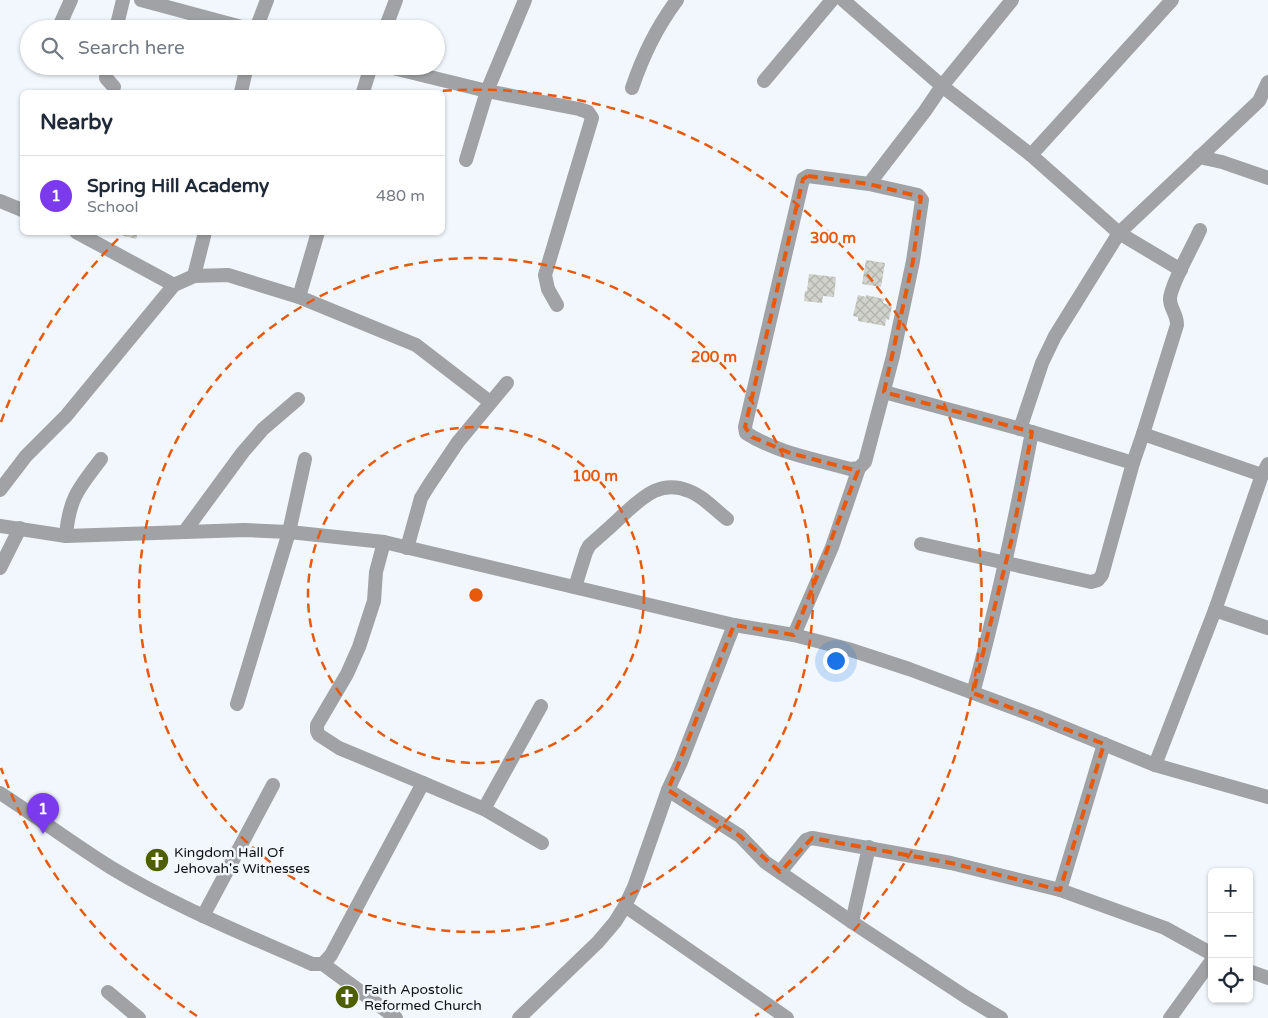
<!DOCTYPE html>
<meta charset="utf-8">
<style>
body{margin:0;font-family:"Varela Round",sans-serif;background:#f2f2f3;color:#1f2937}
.controls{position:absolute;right:15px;bottom:15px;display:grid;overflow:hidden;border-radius:8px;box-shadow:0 1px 4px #0004}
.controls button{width:45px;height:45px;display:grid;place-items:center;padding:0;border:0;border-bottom:1px solid #e0e1e3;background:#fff;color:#1f2937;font:25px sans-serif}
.you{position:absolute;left:835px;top:660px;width:18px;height:18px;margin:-12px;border:4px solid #fff;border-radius:50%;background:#1a73e8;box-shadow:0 0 0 8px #1a73e833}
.badge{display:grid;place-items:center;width:32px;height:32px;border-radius:50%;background:#7c3aed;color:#fff;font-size:16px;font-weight:700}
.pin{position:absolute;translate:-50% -41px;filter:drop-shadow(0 1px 2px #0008)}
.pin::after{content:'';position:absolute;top:26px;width:18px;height:15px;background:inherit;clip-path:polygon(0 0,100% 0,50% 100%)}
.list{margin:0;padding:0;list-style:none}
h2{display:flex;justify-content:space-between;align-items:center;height:65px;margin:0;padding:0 20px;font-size:21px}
h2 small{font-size:16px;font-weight:400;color:#747a83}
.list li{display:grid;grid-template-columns:32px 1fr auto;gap:15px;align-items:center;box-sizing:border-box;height:80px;padding:0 20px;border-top:1px solid #e0e1e3}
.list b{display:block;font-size:19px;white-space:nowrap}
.list p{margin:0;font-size:16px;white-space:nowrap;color:#747a83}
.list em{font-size:16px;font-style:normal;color:#747a83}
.icon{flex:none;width:28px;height:28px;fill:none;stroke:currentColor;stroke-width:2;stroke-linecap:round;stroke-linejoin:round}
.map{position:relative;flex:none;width:1268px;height:1018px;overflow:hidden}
.search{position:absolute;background:#fff;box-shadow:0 1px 4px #0004;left:20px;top:20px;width:425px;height:55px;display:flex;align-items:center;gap:12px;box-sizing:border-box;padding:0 18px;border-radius:28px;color:#747a83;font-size:19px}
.panel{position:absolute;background:#fff;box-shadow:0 1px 4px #0004;left:20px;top:90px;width:425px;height:145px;border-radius:8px}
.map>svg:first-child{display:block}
.building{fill:url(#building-cross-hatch)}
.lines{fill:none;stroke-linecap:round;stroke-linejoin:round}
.minor{stroke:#a0a2a5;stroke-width:14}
.marked{fill:none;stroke:#e8590c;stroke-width:4;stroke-dasharray:10 6;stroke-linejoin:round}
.ring{fill:none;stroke:#e8590c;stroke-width:2.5;stroke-dasharray:9 6}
.labels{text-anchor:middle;stroke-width:5;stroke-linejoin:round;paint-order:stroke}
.poi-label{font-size:14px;fill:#0f1112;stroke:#f1f7fd;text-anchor:start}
.centre{fill:#e8590c;stroke:#f1f7fd;stroke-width:2.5}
.ring-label{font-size:15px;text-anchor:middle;font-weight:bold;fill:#e8590c;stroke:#f1f7fd;stroke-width:5;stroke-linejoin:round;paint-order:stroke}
</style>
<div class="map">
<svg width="1268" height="1018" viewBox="0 0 1268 1018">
<defs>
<pattern id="building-cross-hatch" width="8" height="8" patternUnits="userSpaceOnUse" patternTransform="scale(1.25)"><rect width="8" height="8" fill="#d0d2cb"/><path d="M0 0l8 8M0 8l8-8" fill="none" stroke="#b1b3ad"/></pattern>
</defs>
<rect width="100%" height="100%" fill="#f1f7fd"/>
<!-- building -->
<g class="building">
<path d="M118 232H138L136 239 117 234Z"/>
<path d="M866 260 885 263 881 287 862 284Z"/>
<path d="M809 274 836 277 834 297 823 296 822 303 804 301 805 291H807Z"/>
<path d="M858 295 866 297V295L884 299 883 303 892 306 889 320 886 319 885 326 858 321V317L853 316Z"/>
</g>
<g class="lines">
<!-- minor -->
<g class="minor">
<path d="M141 0 249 29"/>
<path d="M525 0 487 91 579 109 588 112 592 118 545 275 548 289 557 305"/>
<path d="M843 0 942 86 1031 155 1119 233 1181 270"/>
<path d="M58 29 71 0"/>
<path d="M116 29 123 0"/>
<path d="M256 29 267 0"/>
<path d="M385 29 396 0"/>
<path d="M107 66 106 78 114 87"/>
<path d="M385 66 487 91 466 160"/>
<path d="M41 67 42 66"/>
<path d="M764 81 832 0"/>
<path d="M632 88C643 55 656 28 677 0"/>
<path d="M241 92 247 66"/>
<path d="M363 92 371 66"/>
<path d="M1031 155 1172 0"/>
<path d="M1199 157 1222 162 1268 178"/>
<path d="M869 184 808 176 803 179 745 427 746 433C777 453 815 459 850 469L859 468 865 462 893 356 913 261 922 200 918 195 869 184 925 111 942 86 1012 0"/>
<path d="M0 201 22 210"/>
<path d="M76 232 174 285"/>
<path d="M194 276 205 232"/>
<path d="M299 297 318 232"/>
<path d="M884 392 1032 432 1133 463"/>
<path d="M1020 429 1042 363 1055 336 1119 233 1259 101 1268 82"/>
<path d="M1143 434 1262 475"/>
<path d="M0 490 26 456 66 416 174 285 194 276 228 275 299 297 416 345 490 402"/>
<path d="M0 526 66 536 245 530 289 532 384 542 734 625 794 635 848 649 909 669 1038 717 1155 765 1268 797"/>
<path d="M185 531 243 452 263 429 298 399"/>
<path d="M66 536C69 498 79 488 101 459"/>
<path d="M384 542 376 572 374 601 359 647 347 674 317 725V731L319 735 339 748 423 783"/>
<path d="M921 544 1091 582 1098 580 1102 575 1133 463 1143 434 1177 325C1177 313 1170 309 1170 299 1170 286 1194 244 1200 230"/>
<path d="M407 548 421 498 429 485 458 442 507 383"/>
<path d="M0 568 20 528"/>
<path d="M575 587 586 552 589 546C601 535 613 525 624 514 643 497 661 479 689 491 703 496 715 510 727 519"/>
<path d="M1215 610 1262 475 1268 464"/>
<path d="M794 635 832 547 859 468"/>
<path d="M973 693C997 607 1015 520 1032 432"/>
<path d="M237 704 289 532 305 459"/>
<path d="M1155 765 1215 610 1268 628"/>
<path d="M668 790 740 836 765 862 852 922 966 997 1001 1018"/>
<path d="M0 793C37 817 73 844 110 867 174 906 244 934 312 964H323L331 955 423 783 484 809 542 843"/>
<path d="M484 809 541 706"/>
<path d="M780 872 806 840 812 838 951 863 1060 890 1165 928 1212 954"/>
<path d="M1060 890 1104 744"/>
<path d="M625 906 787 1018"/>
<path d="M203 916 273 785"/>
<path d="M852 922 869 847"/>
<path d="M323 964 396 1018"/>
<path d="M1249 971 1268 978"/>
<path d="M108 992 139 1018"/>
<path d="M519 1018 598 942 615 922 625 906 634 887 668 790 681 762 734 625"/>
<path d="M1170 1018 1212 960"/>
</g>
</g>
<!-- marked area -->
<path class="marked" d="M808 176 869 184 921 197 913 261 884 392 1032 432 1012 538 973 693 1104 744 1060 890 951 863 812 838 780 872 740 836 668 790 734 625 794 635 858 471 790 453 752 437 745 427 803 179Z"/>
<!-- distance rings -->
<g class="ring">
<circle cx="476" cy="595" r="168"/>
<circle cx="476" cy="595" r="337"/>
<path d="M197 1016A505 505 0 0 1 1 768M1 422A505 505 0 0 1 122 235M428 92A505 505 0 0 1 755 1016"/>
</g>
<!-- icons -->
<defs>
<g id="church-disc" transform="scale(1.25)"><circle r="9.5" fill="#4e5f01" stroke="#f1f7fd"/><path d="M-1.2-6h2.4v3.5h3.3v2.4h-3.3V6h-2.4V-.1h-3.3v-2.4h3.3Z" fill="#fff"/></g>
</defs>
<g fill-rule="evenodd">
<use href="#church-disc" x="157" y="860"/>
<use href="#church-disc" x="347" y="997"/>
</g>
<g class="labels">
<!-- poi labels -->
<g class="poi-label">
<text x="174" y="857">Kingdom Hall Of<tspan x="174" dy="16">Jehovah's Witnesses</tspan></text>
<text x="364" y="994">Faith Apostolic<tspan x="364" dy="16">Reformed Church</tspan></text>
</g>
</g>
<circle cx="476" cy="595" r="8" class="centre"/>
<g class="ring-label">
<text x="833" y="243">300 m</text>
<text x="714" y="362">200 m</text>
<text x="595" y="481">100 m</text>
</g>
</svg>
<div class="controls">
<button>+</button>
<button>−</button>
<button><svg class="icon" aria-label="locate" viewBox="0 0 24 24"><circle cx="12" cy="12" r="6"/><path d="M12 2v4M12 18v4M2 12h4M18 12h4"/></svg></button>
</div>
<div class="you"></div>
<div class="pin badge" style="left:43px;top:834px">1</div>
<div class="search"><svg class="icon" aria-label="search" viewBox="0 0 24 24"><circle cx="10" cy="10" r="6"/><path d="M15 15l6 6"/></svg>Search here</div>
<section class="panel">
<h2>Nearby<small></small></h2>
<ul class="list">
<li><span class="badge">1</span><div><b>Spring Hill Academy</b><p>School</p></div><em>480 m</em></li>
</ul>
</section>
</div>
